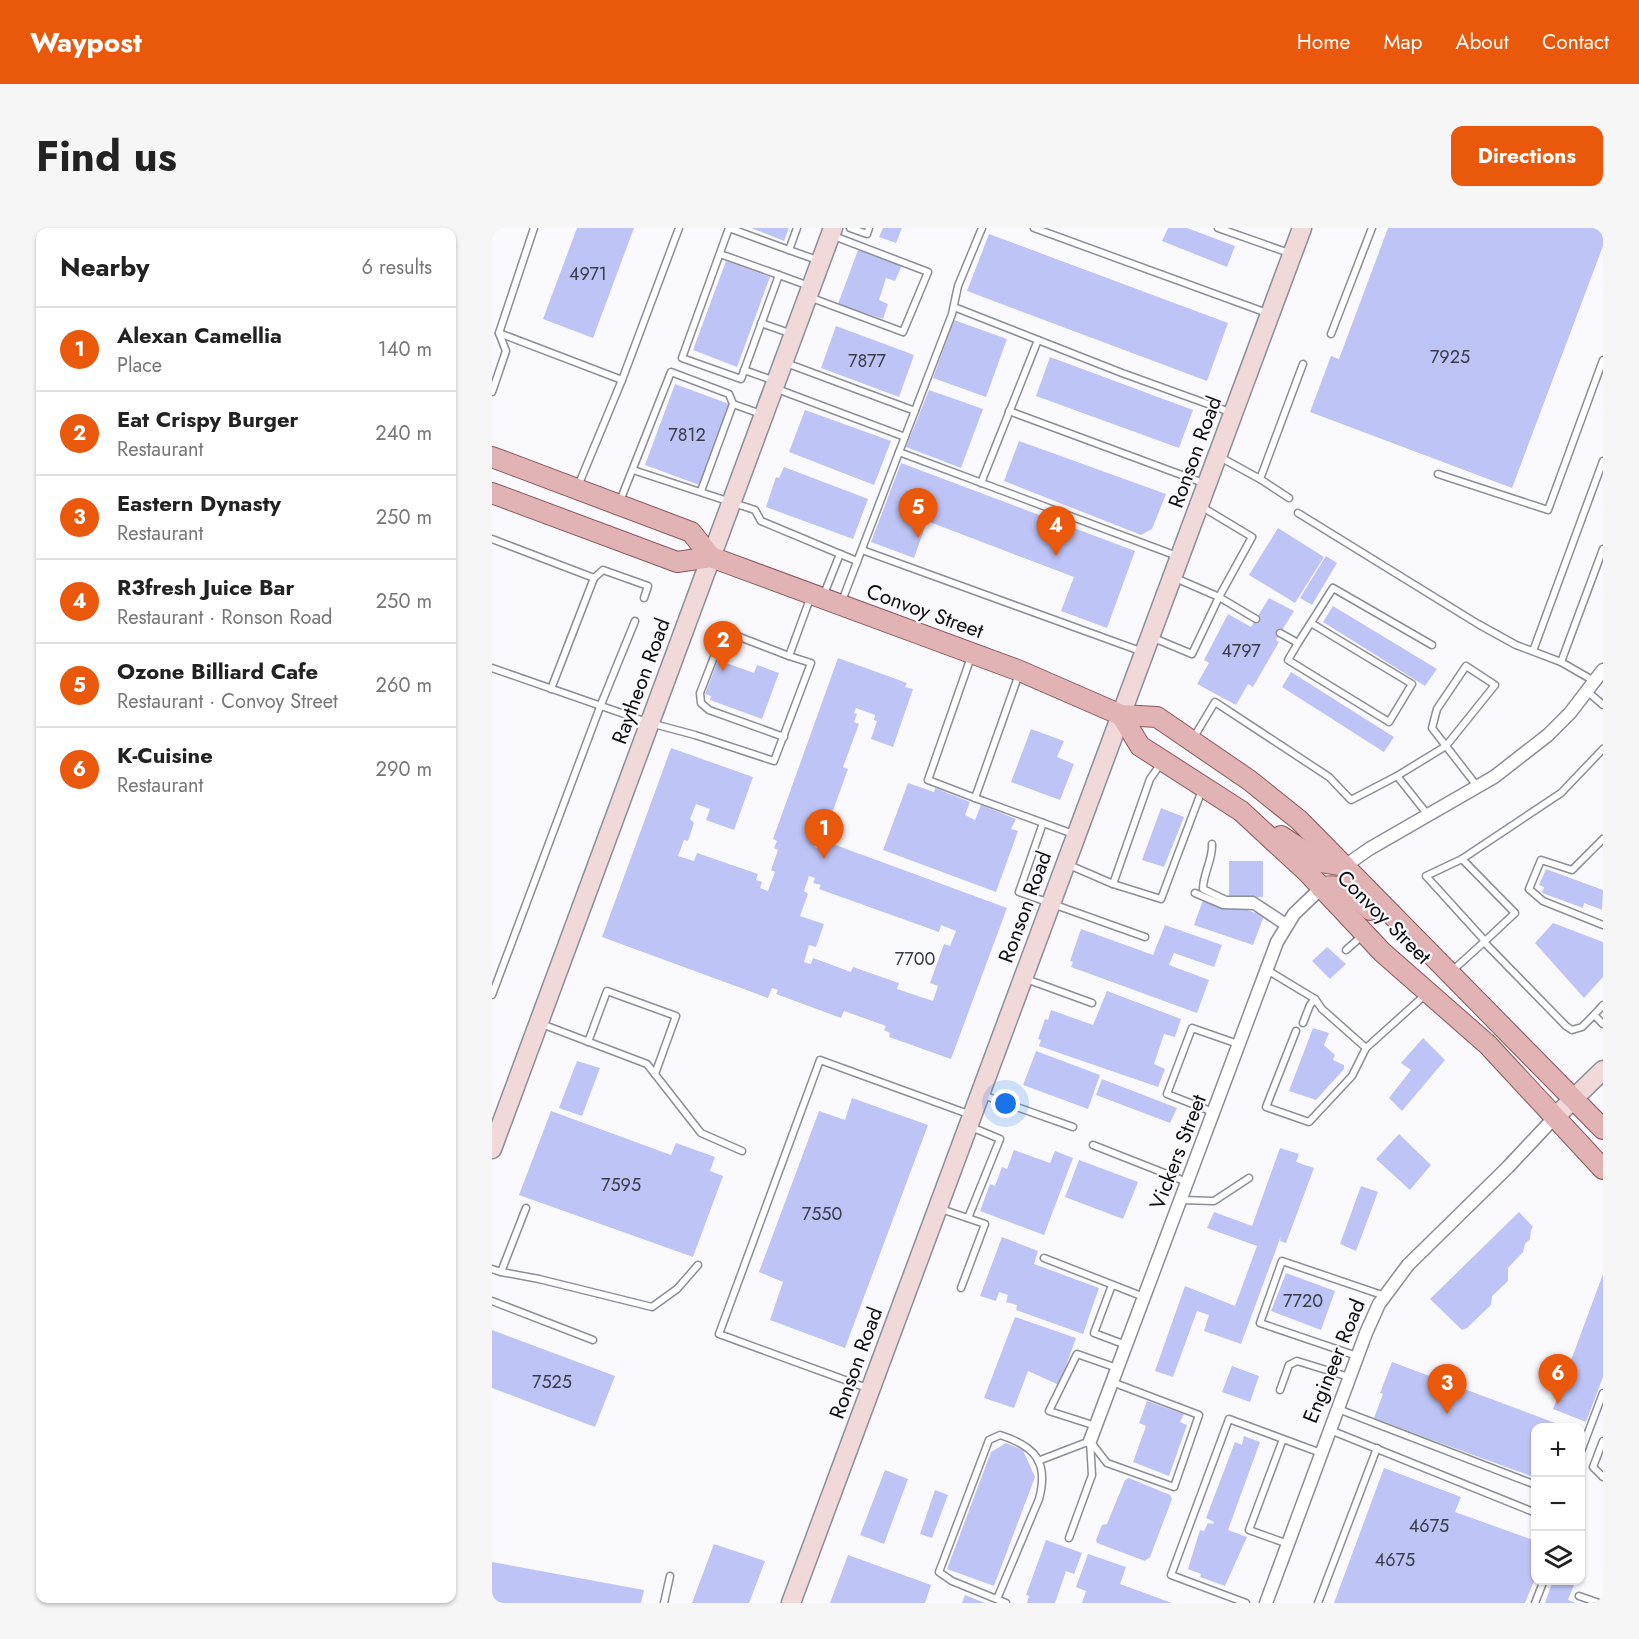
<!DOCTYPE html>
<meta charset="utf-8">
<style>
body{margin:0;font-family:Jost,sans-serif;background:#f6f6f6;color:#222}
.controls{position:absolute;right:18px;bottom:18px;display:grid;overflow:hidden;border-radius:12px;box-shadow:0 2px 4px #0004}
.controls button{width:54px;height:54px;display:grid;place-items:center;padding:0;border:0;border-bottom:2px solid #e0e0e0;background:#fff;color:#222;font:30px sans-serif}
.you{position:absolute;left:514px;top:876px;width:21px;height:21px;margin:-15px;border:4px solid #fff;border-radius:50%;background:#1a73e8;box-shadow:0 0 0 9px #1a73e833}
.badge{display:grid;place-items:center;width:39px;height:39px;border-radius:50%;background:#ea580c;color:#fff;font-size:20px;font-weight:700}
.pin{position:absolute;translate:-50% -50px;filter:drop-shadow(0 2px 3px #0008)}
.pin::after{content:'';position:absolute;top:32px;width:21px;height:18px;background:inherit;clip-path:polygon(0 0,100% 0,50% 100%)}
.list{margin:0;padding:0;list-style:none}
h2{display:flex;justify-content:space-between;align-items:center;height:78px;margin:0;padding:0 24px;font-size:26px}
h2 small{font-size:20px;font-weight:400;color:#767676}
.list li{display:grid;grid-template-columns:39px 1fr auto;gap:18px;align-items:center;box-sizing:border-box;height:84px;padding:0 24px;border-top:2px solid #e0e0e0}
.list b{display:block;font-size:22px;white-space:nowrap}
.list p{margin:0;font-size:20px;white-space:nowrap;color:#767676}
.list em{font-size:20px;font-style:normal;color:#767676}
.icon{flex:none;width:33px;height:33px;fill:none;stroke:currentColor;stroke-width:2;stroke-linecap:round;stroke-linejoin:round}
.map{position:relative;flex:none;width:1111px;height:1375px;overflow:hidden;border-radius:12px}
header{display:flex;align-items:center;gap:36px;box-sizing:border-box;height:84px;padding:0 30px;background:#ea580c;color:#fff}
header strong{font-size:28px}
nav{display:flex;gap:33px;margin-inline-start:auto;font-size:21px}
.intro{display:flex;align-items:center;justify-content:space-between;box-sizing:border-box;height:144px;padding:0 36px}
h1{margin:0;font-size:42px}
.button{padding:15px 27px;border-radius:12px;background:#ea580c;color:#fff;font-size:21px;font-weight:700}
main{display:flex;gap:36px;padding:0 36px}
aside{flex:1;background:#fff;border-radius:12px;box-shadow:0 2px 4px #0004}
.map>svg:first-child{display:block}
.building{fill:#bec5f6;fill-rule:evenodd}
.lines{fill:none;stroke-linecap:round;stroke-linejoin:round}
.lane-casing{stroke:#8c8e97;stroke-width:9}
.street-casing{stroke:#8c8e97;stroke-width:15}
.secondary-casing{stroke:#8c8e97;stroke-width:21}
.primary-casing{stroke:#8b585a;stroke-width:22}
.lane{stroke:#fff;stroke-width:6}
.street{stroke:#fff;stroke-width:12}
.secondary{stroke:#f1d9da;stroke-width:18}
.primary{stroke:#e2b3b4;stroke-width:20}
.labels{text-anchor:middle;stroke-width:4.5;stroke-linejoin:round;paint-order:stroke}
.number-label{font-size:18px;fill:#393b4a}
.street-label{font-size:21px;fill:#0d0d10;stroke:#fafafe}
</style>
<header>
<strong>Waypost</strong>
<nav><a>Home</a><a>Map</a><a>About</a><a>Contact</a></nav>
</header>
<div class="intro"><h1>Find us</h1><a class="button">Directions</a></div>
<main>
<aside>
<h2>Nearby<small>6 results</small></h2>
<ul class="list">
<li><span class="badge">1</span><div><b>Alexan Camellia</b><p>Place</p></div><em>140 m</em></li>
<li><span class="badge">2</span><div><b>Eat Crispy Burger</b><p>Restaurant</p></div><em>240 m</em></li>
<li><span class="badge">3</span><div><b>Eastern Dynasty</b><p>Restaurant</p></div><em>250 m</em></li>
<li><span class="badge">4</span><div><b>R3fresh Juice Bar</b><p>Restaurant · Ronson Road</p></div><em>250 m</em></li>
<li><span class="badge">5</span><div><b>Ozone Billiard Cafe</b><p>Restaurant · Convoy Street</p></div><em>260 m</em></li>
<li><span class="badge">6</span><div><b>K-Cuisine</b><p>Restaurant</p></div><em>290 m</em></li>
</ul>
</aside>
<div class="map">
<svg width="1111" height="1375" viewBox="0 0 1111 1375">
<rect width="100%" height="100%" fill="#fafafe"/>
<!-- building -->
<g class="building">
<path d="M85 0H142L101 110 51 91Z"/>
<path d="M259 0H297L292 13Z"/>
<path d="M391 0H410L404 15 387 9Z"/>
<path d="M676 0H695L743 18 735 39 670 13Z"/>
<path d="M896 0H1111V18L1020 260 818 184 839 128 847 131Z"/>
<path d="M497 6 736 95 715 153 475 63Z"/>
<path d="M366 22 410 37 403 53 394 50 387 72 396 76 391 91 346 76Z"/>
<path d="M234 33 278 49 245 139 201 122Z"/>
<path d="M462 92 515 111 494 169 441 150Z"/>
<path d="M344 98 422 127 407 169 329 140Z"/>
<path d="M558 129 701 182 687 220 544 168Z"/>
<path d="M183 156 237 176 207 257 153 237Z"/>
<path d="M437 162 491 181 469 240 414 219Z"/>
<path d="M313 182 399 213 382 257 297 224Z"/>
<path d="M527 213 674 266 660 301 649 307 512 253Z"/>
<path d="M409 235 643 323 615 400 569 383 582 349 435 293 422 330 379 314Z"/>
<path d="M292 239 376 271 361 311 274 279 284 249 287 250Z"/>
<path d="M786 300 832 329 803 375 757 347Z"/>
<path d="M834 328 845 335 820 377 808 370Z"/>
<path d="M777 370 802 383 784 412 787 414 761 459 756 456 744 477 705 456 717 435 712 432 736 386 759 399Z"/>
<path d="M841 378 945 441 933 458 831 394Z"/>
<path d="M346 430 415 455 413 459 421 461 401 519 379 511 385 493 382 492 383 487 364 480 362 485 365 486 362 494 367 496 351 539 356 541 334 602 329 601 322 619 329 621 331 618 336 620 338 615 515 680 459 831 397 809 398 805 392 802 394 798 352 783 349 790 284 766 286 762 280 760 276 770 110 709 179 520 261 549 242 602 214 592 218 581 204 576 198 591 202 595 196 613 192 612 186 628 202 633 205 625 266 646 264 652 270 654 268 660 276 663 283 644 279 642 286 622 282 620 285 613 281 611ZM317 648 323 650 321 655 329 657 327 661 447 704 449 697 464 703 458 718 452 716 438 755 446 758 441 773 405 761 407 755 361 739 359 744 321 730 319 736 312 734 317 717 324 719 332 696 308 688 316 666 312 663Z"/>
<path d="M226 432 262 445 265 437 287 445 270 491 218 472 219 468 213 466Z"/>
<path d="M799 444 902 509 892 524 790 459Z"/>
<path d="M539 501 572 513 565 529 582 536 568 572 519 554Z"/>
<path d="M416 555 442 564 443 560 478 574 473 587 483 592 489 577 524 591 519 601 526 603 504 664 391 622Z"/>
<path d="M669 580 692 589 672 639 650 632Z"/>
<rect x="737" y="633" width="34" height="36"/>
<path d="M1054 641 1111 662 1110 682 1092 675 1091 680 1050 665 1052 659 1047 657Z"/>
<path d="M711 672 733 680 753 681 772 688 761 717 702 697Z"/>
<path d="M1061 695 1111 714V749L1092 770 1043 715Z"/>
<path d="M673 697 730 717 722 739 682 725 677 737 717 752 705 785 579 739 581 734 578 733 589 701 661 727Z"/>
<path d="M835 719 854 736 838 751 820 733Z"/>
<path d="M615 763 689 791 683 809 672 806 662 836 673 841 666 859 547 818 549 812 546 811 553 791 556 792 559 782 601 797Z"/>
<path d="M821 800 837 805 832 817 843 827 841 832 852 837V841L824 872 797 863Z"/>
<path d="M931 810 953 832 910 883 897 870 919 842 909 835Z"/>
<path d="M544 823 608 847 596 881 531 857Z"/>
<path d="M85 833 108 840 90 888 67 880Z"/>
<path d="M610 851 685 880 678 895 604 867Z"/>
<path d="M360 870 436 897 353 1120 278 1092 291 1054 267 1044 327 883 353 892Z"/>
<path d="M59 883 179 927 184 915 223 929 218 943 231 948 201 1029 27 967Z"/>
<path d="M907 906 939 937 918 962 884 931Z"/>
<path d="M788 920 807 926 804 934 822 940 794 1015 788 1013 789 1008 749 1116 712 1103 717 1087 705 1083 681 1149 663 1143 693 1058 743 1078 765 1018 715 1000 722 984 760 998Z"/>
<path d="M522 922 558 935 563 923 581 930 552 1007 488 983 498 956 503 958 510 939 515 941Z"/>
<path d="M587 932 646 954 631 991 573 969Z"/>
<path d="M869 958 886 964 864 1023 848 1016Z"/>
<path d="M1027 984 1041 999 1039 1002 1038 1011 1033 1016 1031 1024 1016 1040V1053L1000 1068 999 1077 975 1100 970 1102 938 1071Z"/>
<path d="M510 1009 546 1023 542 1036 607 1060 591 1106 524 1082 525 1077 514 1074 516 1067 507 1064 504 1073 488 1068Z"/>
<path d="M794 1045 843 1063 829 1102 779 1083Z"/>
<path d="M1111 1046V1149L1094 1194 1061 1181Z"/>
<path d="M523 1089 584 1110 567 1157 536 1143 522 1180 492 1170Z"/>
<path d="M0 1102 123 1148 103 1199 0 1160Z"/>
<path d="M900 1134 1074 1199V1200H1044V1250L932 1209 882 1190 891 1166 888 1165Z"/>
<path d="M740 1138 767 1148 758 1174 730 1164Z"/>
<path d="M655 1173 692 1186 688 1194 695 1197 677 1248 641 1234 654 1198 647 1195Z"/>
<path d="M752 1208 768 1214 736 1302 755 1309 733 1358 708 1349 709 1346 696 1341 708 1302 712 1303 716 1295 721 1296 722 1294 714 1290 743 1214 750 1217Z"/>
<path d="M514 1215 531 1222 543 1249 502 1358 455 1341 499 1224Z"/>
<path d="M892 1240 969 1269 963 1284 1044 1313V1348L1033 1375H842Z"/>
<path d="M393 1242 416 1251 392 1316 368 1307Z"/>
<path d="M637 1250 678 1267 680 1271 658 1329 653 1333 605 1315 604 1312 610 1297 615 1296 633 1252Z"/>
<path d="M443 1262 456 1267 440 1310 428 1306Z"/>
<path d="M554 1312 590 1325 582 1346 574 1343 563 1375H535L537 1368 534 1367Z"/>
<path d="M222 1316 273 1333 257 1375H200Z"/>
<path d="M596 1326 634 1339 628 1356 680 1375H590L594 1363 584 1359Z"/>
<path d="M356 1327 439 1357 433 1375H338Z"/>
<path d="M0 1334 152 1362 149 1375H0Z"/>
<path d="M1061 1352H1084L1076 1372 1084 1375H1053Z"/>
<path d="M473 1367 493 1375H470Z"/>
</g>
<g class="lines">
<!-- lane casing -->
<g class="lane-casing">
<g id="lane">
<path d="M237 0 297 22"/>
<path d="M305 0 297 22 328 33"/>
<path d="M358 0 375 6 377 0"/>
<path d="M542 0 775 85"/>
<path d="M726 0 797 25"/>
<path d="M228 26 287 47 249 151 190 130 237 0"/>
<path d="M287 47 317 58"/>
<path d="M317 69 411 104 436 44 339 7"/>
<path d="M462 79 630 145 738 184"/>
<path d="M269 95 300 106"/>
<path d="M7 105 130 152"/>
<path d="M839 106 880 0"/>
<path d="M294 135 423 183"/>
<path d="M252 142 283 153"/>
<path d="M285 161 413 209"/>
<path d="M0 164 14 123 7 105 42 0"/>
<path d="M241 176 269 186"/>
<path d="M517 183 714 256"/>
<path d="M407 224 685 328"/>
<path d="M726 228 768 251 811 136"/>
<path d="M141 242 263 282 269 293 348 326 332 366"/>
<path d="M946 246 1056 282 1111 132"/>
<path d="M768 251 797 270"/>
<path d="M489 255 546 112"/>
<path d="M86 258 130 152 187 0"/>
<path d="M128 273 179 144 237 166 241 176 209 263"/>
<path d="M806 285 986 396 1024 417 1069 434 1111 321"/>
<path d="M0 311 102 350 59 461"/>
<path d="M370 322 651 424"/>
<path d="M348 326 365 333"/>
<path d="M681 349 727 369 764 391"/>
<path d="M102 350 111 342 156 358 152 370"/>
<path d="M350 373 460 86 466 58 490 0"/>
<path d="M788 405 806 415 841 360 940 417"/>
<path d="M659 409 700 426 727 369 760 309 710 279"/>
<path d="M806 415 796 432 897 494 920 456 819 395"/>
<path d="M1041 423 1111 233"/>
<path d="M479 429 436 552 483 570 527 446"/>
<path d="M1069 434 1102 453"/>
<path d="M0 440 158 495 203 507 282 533 319 435 297 428 319 368"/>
<path d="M1095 463 1111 477"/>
<path d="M292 509 217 482 209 475 208 465 232 403 297 428"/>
<path d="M702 509 723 474 837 549 859 572 905 548 954 518 1003 457 974 438 945 481 940 500 985 558"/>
<path d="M905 548 936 587"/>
<path d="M483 570 584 607"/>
<path d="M551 595 527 664 653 709"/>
<path d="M1111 611 1080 642 1049 632 1037 661 1051 673 1111 697"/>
<path d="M720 616C721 632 711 645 711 661L734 672H761L796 695"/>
<path d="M970 631 1023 685 992 714"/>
<path d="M577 637 621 656 669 671 710 562"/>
<path d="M621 656 658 551 670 534"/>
<path d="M703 665 731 677 762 678 793 699"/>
<path d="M993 713 934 648 970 631 1069 565 1111 521"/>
<path d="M854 722 870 708"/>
<path d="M775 742 823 771 830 781 874 820 933 767"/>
<path d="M960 743 992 714 1074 798 1080 802 1090 799 1102 787 1111 796"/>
<path d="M534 751 600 775"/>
<path d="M0 767 108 479 143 393"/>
<path d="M1102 787 1111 777"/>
<path d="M47 795 155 836 209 905 250 923"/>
<path d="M811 795 818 777 823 771"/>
<path d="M804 803 774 879 817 894 860 848 874 820"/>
<path d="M96 814 115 763 184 788 163 846"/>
<path d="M491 867 581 899"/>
<path d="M721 884 675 866 700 800 746 816"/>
<path d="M601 917 695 954"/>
<path d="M689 972 722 973 757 950"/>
<path d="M449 981 493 996 469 1060"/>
<path d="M476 990 508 911 479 899"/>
<path d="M552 1030 652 1069"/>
<path d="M0 1041 9 1044 34 980"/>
<path d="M9 1044 47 1051 160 1079 185 1061 206 1037"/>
<path d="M620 1057 602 1105 634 1117"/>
<path d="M0 1073 101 1112"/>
<path d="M865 1128 768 1095 790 1033 893 1068"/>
<path d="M375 1160 227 1106 328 832 479 887"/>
<path d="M788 1162 797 1137 805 1133 857 1149"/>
<path d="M846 1181 1044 1257"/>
<path d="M604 1198 557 1183 585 1126 625 1140"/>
<path d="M838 1202 1044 1285"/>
<path d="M791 1211 757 1302 796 1316"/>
<path d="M598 1213 615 1235 682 1259 707 1187 620 1154"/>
<path d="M1111 1213 1101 1239 1111 1249"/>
<path d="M1088 1226 1111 1165"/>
<path d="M546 1233 598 1213"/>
<path d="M577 1310 600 1247 598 1213"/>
<path d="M1087 1368 1107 1375"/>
<path d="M505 1371 547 1271C557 1234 543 1218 508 1207L497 1212 447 1344 460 1353 514 1375"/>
<path d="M172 1375 178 1348"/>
<path d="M754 1375 679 1347 737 1191 829 1225"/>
<path d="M826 1375 885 1220"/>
<path d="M1043 1375 1052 1352"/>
</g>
</g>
<!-- street casing -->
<g class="street-casing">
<g id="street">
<path d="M853 638 877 621 1002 549 1056 507 1078 485 1111 442"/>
<path d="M598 1213 785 714 802 686 829 660"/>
<path d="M774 1375 874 1105 887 1076 916 1037 1016 939 1062 890"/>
</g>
</g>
<!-- secondary casing -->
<g class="secondary-casing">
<g id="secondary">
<path d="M1062 890 1111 842"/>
<path d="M0 921 341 0"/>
<path d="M299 1375 810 0"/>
</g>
</g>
<!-- primary casing -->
<g class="primary-casing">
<g id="primary">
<path d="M0 229 199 304 219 329"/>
<path d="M0 265 185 334 219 329 528 443 629 487 665 489 757 552 807 592 1111 901"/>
<path d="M629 487 648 518 749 583 815 644 890 724 996 817 1111 941"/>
<path d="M789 608 828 634 853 638"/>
<path d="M829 660C849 653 864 668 878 682"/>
</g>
</g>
<!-- lane -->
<use href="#lane" class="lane"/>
<!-- street -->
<use href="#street" class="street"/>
<!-- secondary -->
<use href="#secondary" class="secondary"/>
<!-- primary -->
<use href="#primary" class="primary"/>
</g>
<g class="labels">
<!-- number labels -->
<g class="number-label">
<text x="96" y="52">4971</text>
<text x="958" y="135">7925</text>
<text x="375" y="139">7877</text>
<text x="195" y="213">7812</text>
<text x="749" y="429">4797</text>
<text x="423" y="737">7700</text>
<text x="129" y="963">7595</text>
<text x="330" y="992">7550</text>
<text x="811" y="1079">7720</text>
<text x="60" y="1160">7525</text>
<text x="937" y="1304">4675</text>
<text x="903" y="1338">4675</text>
</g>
<!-- street labels -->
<g class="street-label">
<text transform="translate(703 224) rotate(-70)" y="7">Ronson Road</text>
<text transform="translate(433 383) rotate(20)" y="7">Convoy Street</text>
<text transform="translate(149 453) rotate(-70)" y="7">Raytheon Road</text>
<text transform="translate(533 679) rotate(-70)" y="7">Ronson Road</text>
<text transform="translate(892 689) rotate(45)" y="7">Convoy Street</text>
<text transform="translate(686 924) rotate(-69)" y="7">Vickers Street</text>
<text transform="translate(842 1133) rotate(-68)" y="7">Engineer Road</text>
<text transform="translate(364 1135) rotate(-70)" y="7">Ronson Road</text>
</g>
</g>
</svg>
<div class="controls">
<button>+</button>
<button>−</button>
<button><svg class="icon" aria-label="layers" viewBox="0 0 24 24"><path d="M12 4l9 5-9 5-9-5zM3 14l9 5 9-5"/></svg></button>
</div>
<div class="you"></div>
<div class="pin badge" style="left:332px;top:631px">1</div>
<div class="pin badge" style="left:231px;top:443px">2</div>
<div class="pin badge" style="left:955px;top:1186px">3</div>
<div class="pin badge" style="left:564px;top:328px">4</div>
<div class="pin badge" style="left:426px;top:310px">5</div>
<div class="pin badge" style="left:1066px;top:1176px">6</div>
</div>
</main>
